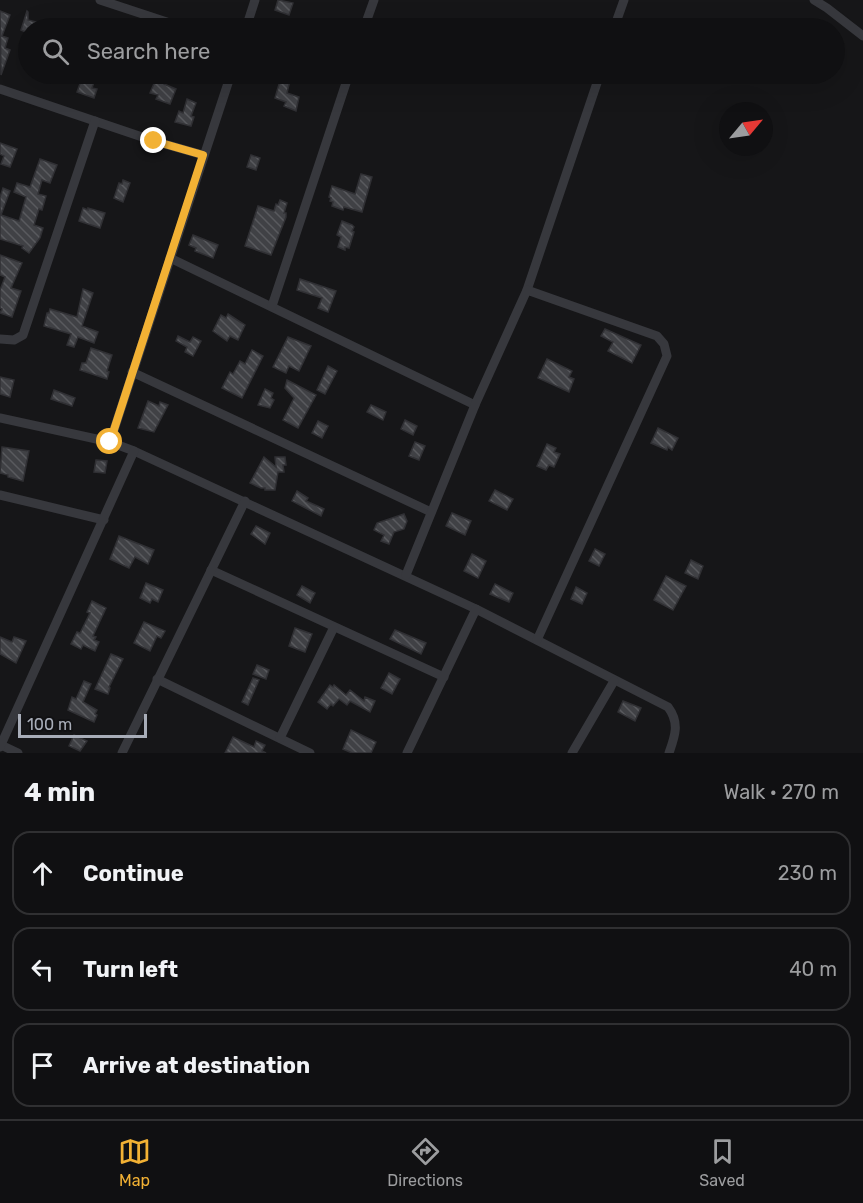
<!DOCTYPE html>
<meta charset="utf-8">
<style>
body{margin:0;font-family:Rubik,sans-serif;background:#19191b;color:#f1f3f6}
.compass{position:absolute;left:719px;top:102px;width:54px;height:54px;border-radius:50%;background:#101012;box-shadow:0 6px 24px #0002;rotate:61deg}
.scale{position:absolute;left:18px;bottom:15px;width:129px;box-sizing:border-box;padding-left:6px;border:3px solid #a8adb8;border-top:0;font-size:16px;line-height:21px;white-space:nowrap;color:#a8adb8;-webkit-text-stroke:4px #111113;paint-order:stroke}
.stop{position:absolute;width:18px;height:18px;margin:-14px;border:4px solid #f2b134;border-radius:50%;background:#fff}
.stop.end{background:#f2b134;border-color:#fff;box-shadow:0 2px 6px #0008}
.list{margin:0;padding:0;list-style:none}
h2{display:flex;justify-content:space-between;align-items:center;height:78px;margin:0;padding:0 24px;font-size:26px}
h2 small{font-size:20px;font-weight:400;color:#9c9d9f}
.list li{display:grid;grid-template-columns:39px 1fr auto;gap:18px;align-items:center;box-sizing:border-box;height:84px;margin:0 12px 12px;padding:0 12px;border:2px solid #303032;border-radius:18px}
.list b{display:block;font-size:22px;white-space:nowrap}
.list em{font-size:20px;font-style:normal;color:#9c9d9f}
.icon{flex:none;width:33px;height:33px;fill:none;stroke:currentColor;stroke-width:2;stroke-linecap:round;stroke-linejoin:round}
.map{position:relative;flex:none;width:863px;height:753px;overflow:hidden}
.search{position:absolute;background:#101012;box-shadow:0 6px 24px #0002;left:18px;right:18px;top:18px;height:66px;display:flex;align-items:center;gap:15px;box-sizing:border-box;padding:0 21px;border-radius:33px;color:#9c9d9f;font-size:22px}
.sheet{height:366px;background:#101012}
nav{display:flex;justify-content:space-around;align-items:center;box-sizing:border-box;height:84px;border-top:2px solid #303032;background:#101012;font-size:16px;color:#9c9d9f}
nav a{display:grid;justify-items:center;gap:3px}
nav .on{color:#f2b134}
.map>svg:first-child{display:block}
.building{fill:url(#building-back-hatch);stroke:#303034;stroke-width:1.5}
.lines{fill:none;stroke-linecap:round;stroke-linejoin:round}
.minor{stroke:#37383d;stroke-width:9}
.route{stroke:#f2b134;stroke-width:8}
</style>
<div class="map">
<svg width="863" height="753" viewBox="0 0 863 753">
<defs>
<pattern id="building-back-hatch" width="6" height="6" patternUnits="userSpaceOnUse" patternTransform="scale(1.5)"><rect width="6" height="6" fill="#404145"/><path d="M-1 5l2 2M0 0l6 6M5-1l2 2" fill="none" stroke="#595a5e"/></pattern>
</defs>
<rect width="100%" height="100%" fill="#161618"/>
<!-- building -->
<g class="building">
<path d="M278 0 293 3 289 15 275 10Z"/>
<path d="M0 11 10 15 2 36 8 38 5 48 10 50 1 75Z"/>
<path d="M27 11 28 12V20L36 22 34 28H28V33L21 30Z"/>
<path d="M158 74H168L164 84 176 89 170 104 156 99 158 95 150 93Z"/>
<path d="M282 74 291 76 287 93 299 97 296 111 284 106 286 102 275 98Z"/>
<path d="M83 75 95 79 92 88 97 89 94 98 77 92Z"/>
<path d="M187 99 196 103 191 116 194 117 191 126 175 122 179 111 183 113Z"/>
<path d="M0 143 17 149 10 167 1 164 4 156 0 154Z"/>
<path d="M251 155 260 158 256 170 247 167Z"/>
<path d="M40 159 57 165 50 183 42 180 38 194 46 196 42 210 39 209 34 225 43 228 40 238 29 253 22 248 23 246 0 239V197L3 188 10 191 1 215 19 221 26 197 14 192 17 183 30 187Z"/>
<path d="M361 174 372 177 362 212 344 207 343 210 332 206 333 202 330 201 331 198 329 197 332 186 355 194Z"/>
<path d="M123 180 130 183 123 202 114 198 119 183 122 184Z"/>
<path d="M280 200 287 203 284 213H286V217L271 255 245 246 258 206 274 211 276 204 278 205Z"/>
<path d="M83 208 88 210V208L105 213 100 228 79 221Z"/>
<path d="M342 221 352 225 354 227 352 231 354 232 349 248 345 247V250L338 247 341 237 337 235Z"/>
<path d="M193 235 218 245 213 258 195 251 196 248 189 245Z"/>
<path d="M0 255 22 263 11 288 21 291 12 317 0 313 2 309 0 308V290L5 277 0 275Z"/>
<path d="M300 279 336 291 328 312 318 308 322 298 297 290Z"/>
<path d="M83 289 93 293 82 326 98 332 94 343 78 337 74 347 67 345 71 334 44 326 47 313H49L50 309 77 317Z"/>
<path d="M228 314 245 325 238 340 230 336 227 341 213 331 221 315 226 318Z"/>
<path d="M605 329 641 345 632 363 608 351 613 342 601 336Z"/>
<path d="M178 336 190 342 193 337 201 341 193 356 185 352 187 347 176 341Z"/>
<path d="M288 337 311 346 299 371 289 366 286 373 273 367Z"/>
<path d="M91 348 112 355 107 371 109 372 107 379 80 370 82 363H86Z"/>
<path d="M252 350 263 356 242 398 222 388 230 372 233 374 240 361 245 364Z"/>
<path d="M547 359 572 371 569 377 574 379 569 392 538 378Z"/>
<path d="M328 366 337 371 325 394 317 390Z"/>
<path d="M0 377 14 380 10 397 0 394Z"/>
<path d="M287 380 316 395 298 428 283 420 294 398 285 388Z"/>
<path d="M265 389 273 393 271 398 274 400 270 408 258 405Z"/>
<path d="M54 390 75 398 72 406 51 399Z"/>
<path d="M148 401 159 406 160 402 168 405 154 432 138 428Z"/>
<path d="M371 405 386 412 383 420 367 412Z"/>
<path d="M405 420 417 426 413 435 401 429Z"/>
<path d="M318 421 328 426 322 438 312 433Z"/>
<path d="M658 428 678 438 672 450 668 447 667 450 651 443Z"/>
<path d="M415 442 425 446 419 460 409 456Z"/>
<path d="M547 444 556 448 554 452 560 454 554 467 549 465 546 470 537 466Z"/>
<path d="M2 447 29 451 23 481 8 477V475L0 473Z"/>
<path d="M264 457 276 467 275 457H285L286 465H283L284 472H278L275 490H265V488H261L250 483Z"/>
<path d="M96 460 107 461 105 473 94 472Z"/>
<path d="M495 490 513 499 507 510 489 501Z"/>
<path d="M297 491 308 498 306 501 324 509 321 516 292 501Z"/>
<path d="M452 513 471 521 465 535 446 526Z"/>
<path d="M404 514 407 521 404 529 394 532 389 544 381 541 384 535 374 530 377 523Z"/>
<path d="M256 526 270 533 265 544 251 534Z"/>
<path d="M119 536 154 550 148 564 135 557 129 568 110 559Z"/>
<path d="M595 549 605 554 599 566 589 561Z"/>
<path d="M472 554 486 561 478 578 464 571Z"/>
<path d="M691 560 703 566 698 579 685 573Z"/>
<path d="M666 576 686 586 673 610 654 600Z"/>
<path d="M146 583 163 590 158 602 152 599 150 603 140 598Z"/>
<path d="M495 584 513 593 509 602 490 594Z"/>
<path d="M302 586 315 593 310 603 297 595Z"/>
<path d="M576 587 587 593 582 604 571 599Z"/>
<path d="M92 601 106 608 93 636 96 637 94 640 99 642 95 651 83 645 81 649 71 644 77 632 80 633 90 613 87 612Z"/>
<path d="M144 622 165 631 161 638 157 636 150 651 134 643Z"/>
<path d="M295 628 312 634 305 652 289 646Z"/>
<path d="M395 630 426 643 421 654 390 639Z"/>
<path d="M0 637 12 642 14 637 26 641 16 663 0 654Z"/>
<path d="M111 654 123 659 109 687 110 688 108 694 95 689Z"/>
<path d="M257 665 269 670 266 679 253 674Z"/>
<path d="M389 673 400 679 392 694 381 688Z"/>
<path d="M253 678 259 680 248 705 242 702Z"/>
<path d="M84 681 91 684 83 702 97 710 95 714 97 715 94 722 68 710 72 697 76 699Z"/>
<path d="M330 685 333 687 334 685 346 695 350 690 364 701 365 697 375 701 370 712 350 701 347 705 339 699 333 706 331 704 327 709 318 702Z"/>
<path d="M623 701 641 708 635 721 618 712Z"/>
<path d="M351 730 376 742 371 753H352L343 749Z"/>
<path d="M74 735 87 741 80 751 69 746Z"/>
<path d="M233 737 254 747 256 741 265 745 262 751 266 753H225Z"/>
</g>
<g class="lines">
<!-- minor -->
<g class="minor">
<path d="M100 0 185 28"/>
<path d="M814 0 827 8 863 36"/>
<path d="M246 28 255 0"/>
<path d="M364 28 374 0"/>
<path d="M614 28 624 0"/>
<path d="M0 89 154 141 203 155"/>
<path d="M170 258 475 405"/>
<path d="M527 290 600 74"/>
<path d="M272 306 349 74"/>
<path d="M0 339 14 340 23 335 95 121"/>
<path d="M132 372 431 512"/>
<path d="M0 418 110 442 134 451 476 609 668 707C680 723 675 736 669 753"/>
<path d="M110 442 231 74"/>
<path d="M0 495 104 520"/>
<path d="M211 570 444 677"/>
<path d="M406 575 475 405 527 290 657 336 664 344 667 356 537 640"/>
<path d="M157 679 310 753"/>
<path d="M280 738 334 627"/>
<path d="M1 745 18 753"/>
<path d="M0 747 134 451"/>
<path d="M122 753 245 501"/>
<path d="M407 753 476 609"/>
<path d="M572 753 614 681"/>
</g>
</g>
<g class="lines">
<!-- route -->
<path class="route" d="M110 442 203 155 154 141"/>
</g>
</svg>
<svg class="compass" viewBox="-18 -18 36 36"><path d="M0-13l5 13h-10z" fill="#e53935"/><path d="M0 13l5-13h-10z" fill="#9c9d9f"/></svg>
<div class="scale">100 m</div>
<div class="stop" style="left:110px;top:442px"></div>
<div class="stop end" style="left:154px;top:141px"></div>
<div class="search"><svg class="icon" aria-label="search" viewBox="0 0 24 24"><circle cx="10" cy="10" r="6"/><path d="M15 15l6 6"/></svg>Search here</div>
</div>
<section class="sheet">
<h2>4 min<small>Walk · 270 m</small></h2>
<ul class="list">
<li><svg class="icon" aria-label="ahead" viewBox="0 0 24 24"><path d="M12 20V5M6 11l6-6 6 6"/></svg><div><b>Continue</b></div><em>230 m</em></li>
<li><svg class="icon" aria-label="left" viewBox="0 0 24 24"><path d="M17 20v-9H6M10 6l-5 5 5 5"/></svg><div><b>Turn left</b></div><em>40 m</em></li>
<li><svg class="icon" aria-label="arrive" viewBox="0 0 24 24"><path d="M6 21V4h12l-3 4 3 4H6"/></svg><div><b>Arrive at destination</b></div></li>
</ul>
</section>
<nav>
<a class="on"><svg class="icon" aria-label="map" viewBox="0 0 24 24"><path d="M3 6l6-2 6 2 6-2v14l-6 2-6-2-6 2zM9 4v14M15 6v14"/></svg>Map</a>
<a><svg class="icon" aria-label="directions" viewBox="0 0 24 24"><path d="M12 3l9 9-9 9-9-9zM9 14v-3h6M13 9l2 2-2 2"/></svg>Directions</a>
<a><svg class="icon" aria-label="saved" viewBox="0 0 24 24"><path d="M7 4h10v16l-5-4-5 4z"/></svg>Saved</a>
</nav>
